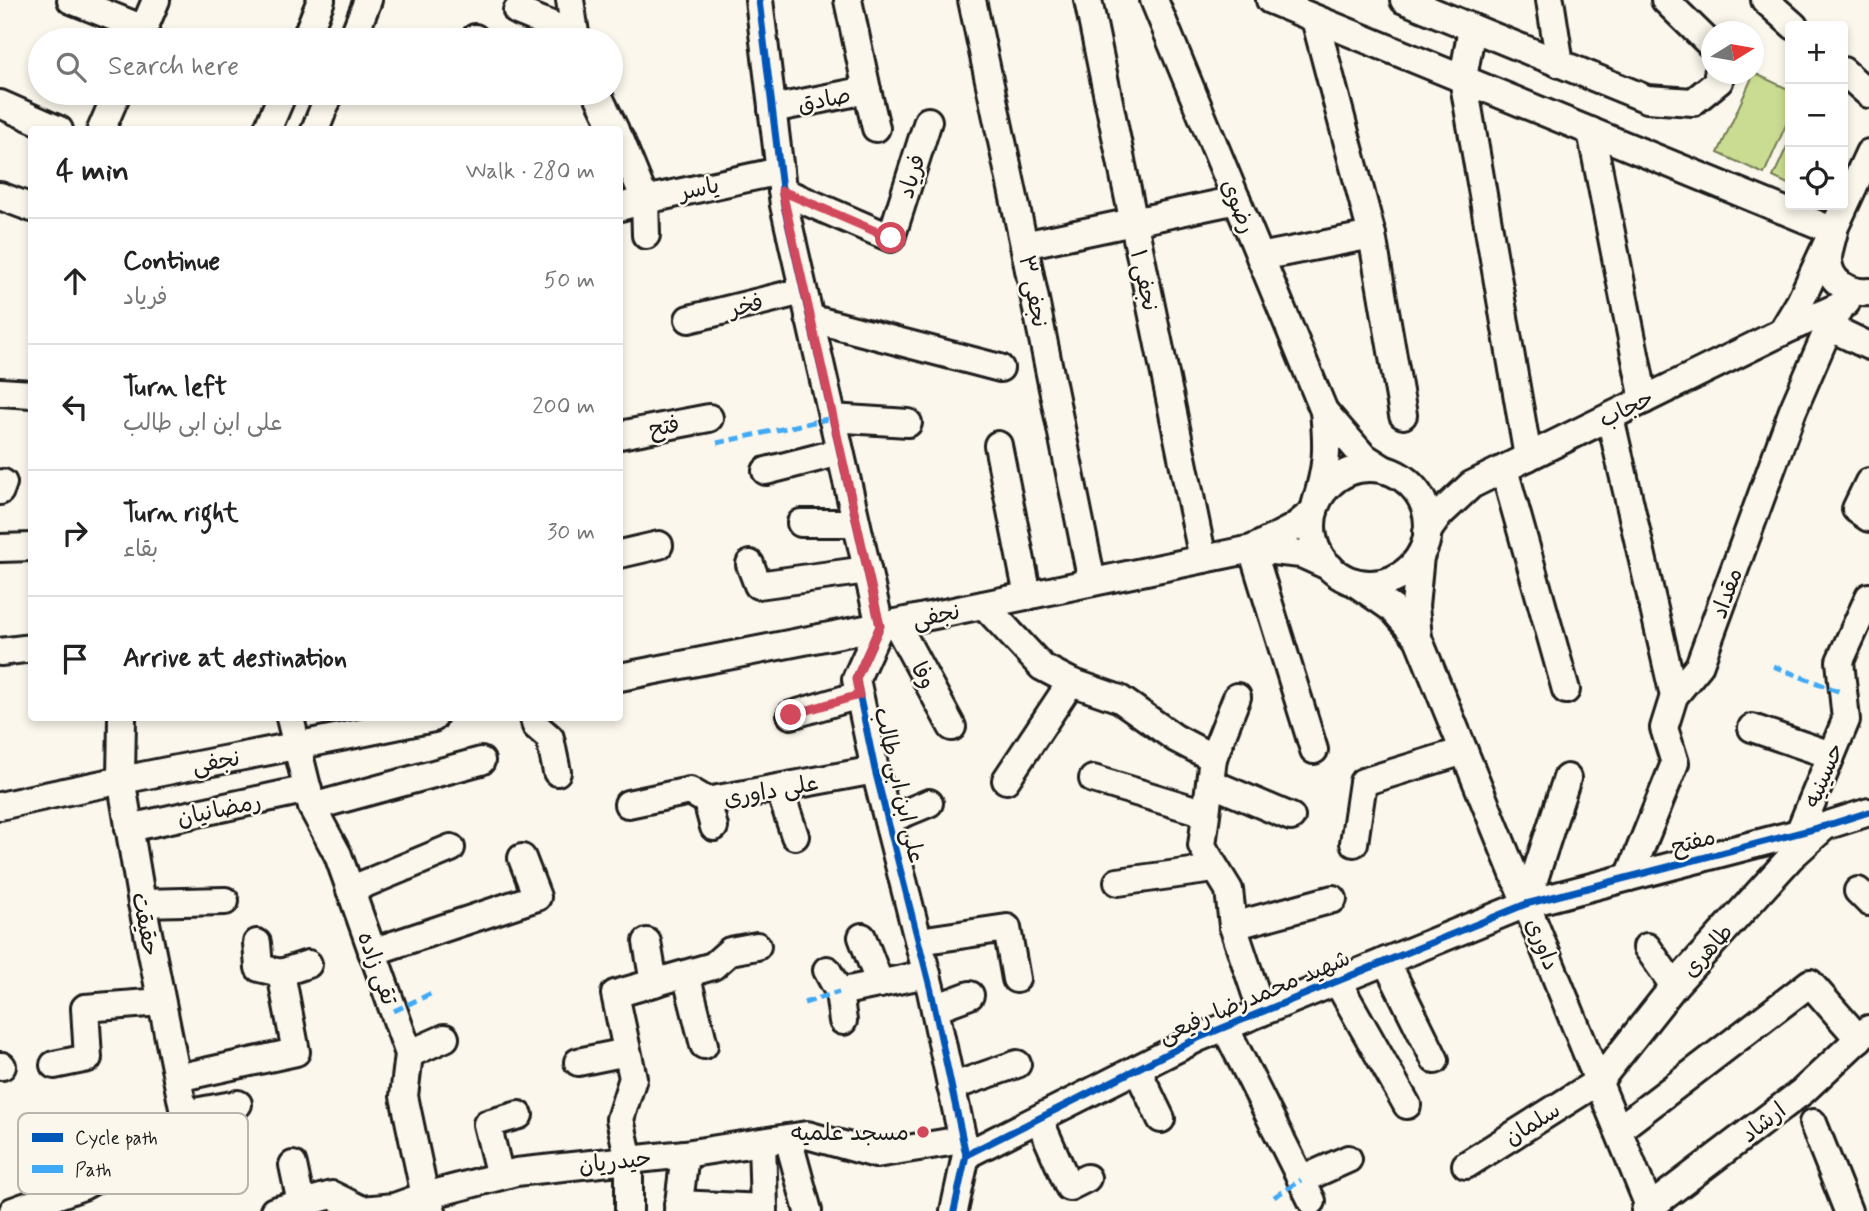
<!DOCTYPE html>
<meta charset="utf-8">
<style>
body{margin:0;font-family:Mynerve,"Playpen Sans Arabic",sans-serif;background:#f2f2f2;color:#222}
.controls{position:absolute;right:21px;top:21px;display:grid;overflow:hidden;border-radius:7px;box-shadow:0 4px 10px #0003}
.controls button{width:63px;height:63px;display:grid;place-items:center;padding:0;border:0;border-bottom:2px solid #e0e0e0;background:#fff;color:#222;font:35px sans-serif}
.compass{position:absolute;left:1701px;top:21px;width:63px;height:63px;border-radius:50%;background:#fff;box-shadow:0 4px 10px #0003;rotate:79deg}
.stop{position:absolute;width:21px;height:21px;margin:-16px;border:5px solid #d1495b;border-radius:50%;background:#fff}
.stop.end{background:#d1495b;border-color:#fff;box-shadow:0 2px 7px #0008}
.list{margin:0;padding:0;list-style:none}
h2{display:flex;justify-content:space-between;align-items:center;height:91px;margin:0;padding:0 28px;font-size:30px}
h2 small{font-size:23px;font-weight:400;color:#767676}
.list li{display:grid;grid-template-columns:46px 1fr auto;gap:21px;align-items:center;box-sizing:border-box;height:126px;padding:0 28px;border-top:2px solid #e0e0e0}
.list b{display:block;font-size:26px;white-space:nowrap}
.list p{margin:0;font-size:23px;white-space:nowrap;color:#767676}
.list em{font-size:23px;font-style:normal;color:#767676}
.icon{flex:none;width:38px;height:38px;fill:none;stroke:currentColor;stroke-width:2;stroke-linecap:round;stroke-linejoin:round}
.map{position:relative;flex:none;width:1869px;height:1211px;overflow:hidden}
.search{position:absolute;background:#fff;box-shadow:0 4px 10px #0003;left:28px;top:28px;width:595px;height:77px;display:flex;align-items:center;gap:18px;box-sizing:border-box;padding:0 24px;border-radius:38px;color:#767676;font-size:26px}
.panel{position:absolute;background:#fff;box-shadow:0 4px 10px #0003;left:28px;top:126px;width:595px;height:595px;border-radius:7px}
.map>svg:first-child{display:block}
.green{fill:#cadc91;stroke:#737c56;stroke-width:2}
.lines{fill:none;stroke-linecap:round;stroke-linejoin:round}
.minor-casing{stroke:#1c1c1c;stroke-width:32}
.minor{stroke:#fbf7ec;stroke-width:26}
.quiet{stroke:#3fa9f5;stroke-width:5;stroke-dasharray:10 5;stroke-linecap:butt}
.cycleway-casing{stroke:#fbf7ec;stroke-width:11}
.cycleway{stroke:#0057b8;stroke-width:7}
.route{stroke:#d1495b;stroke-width:9}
.poi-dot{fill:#d1495b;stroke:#fbf7ec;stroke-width:2.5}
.labels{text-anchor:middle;stroke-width:5;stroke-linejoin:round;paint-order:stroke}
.street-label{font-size:23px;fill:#1c1c1c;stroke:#fbf7ec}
.poi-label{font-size:23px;fill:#1c1c1c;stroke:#fbf7ec;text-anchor:end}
.key{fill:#fbf7ec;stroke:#b8b5ae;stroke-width:2}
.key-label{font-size:19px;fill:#1c1c1c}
</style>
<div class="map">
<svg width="1869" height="1211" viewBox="0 0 1869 1211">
<rect width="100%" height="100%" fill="#fbf7ec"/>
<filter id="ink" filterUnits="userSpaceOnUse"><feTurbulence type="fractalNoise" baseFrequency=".0143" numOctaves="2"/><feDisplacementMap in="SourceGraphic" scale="14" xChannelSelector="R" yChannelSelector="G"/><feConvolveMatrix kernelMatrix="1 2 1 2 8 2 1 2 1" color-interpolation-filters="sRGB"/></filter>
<g filter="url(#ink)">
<!-- green -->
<g class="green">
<path d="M1754 73 1790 90V116L1764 174 1718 153Z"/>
<path d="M1790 140V185L1773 177Z"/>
</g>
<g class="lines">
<!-- minor casing -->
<g class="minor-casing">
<g id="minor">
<path d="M71 0 144 29"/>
<path d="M570 0 576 40"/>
<path d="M759 0 784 205 880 626 856 679 875 770 931 991 966 1155 954 1211"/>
<path d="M972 0 1024 245 1092 582"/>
<path d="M1088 0 1203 559"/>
<path d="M1154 0 1324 411C1328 450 1327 466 1316 503"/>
<path d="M1270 0 1834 231C1832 240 1828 251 1828 260 1829 282 1849 294 1869 292"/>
<path d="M1404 0 1647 99 1693 102 1719 81 1718 74"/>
<path d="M1550 0 1560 64"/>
<path d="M1665 0 1712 46"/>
<path d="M1765 0 1794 26"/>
<path d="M517 11 574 34"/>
<path d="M1315 19 1372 235 1403 415"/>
<path d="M1472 28 1463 78 1528 457"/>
<path d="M139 40 156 0"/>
<path d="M305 40 321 0"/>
<path d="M352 40 368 0"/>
<path d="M475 40V38"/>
<path d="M1843 71 1869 94"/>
<path d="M867 90 876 128"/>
<path d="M597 93 615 130"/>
<path d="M0 104 59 130"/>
<path d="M772 109 867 90 848 0"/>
<path d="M101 130 117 93"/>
<path d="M267 130 283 93"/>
<path d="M315 130 330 93"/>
<path d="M1591 131 1644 400"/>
<path d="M620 139 645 200 646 235"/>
<path d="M782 191 891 238 928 121"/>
<path d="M0 196 32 208"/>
<path d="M620 207 645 200 780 171"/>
<path d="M1024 245 1237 200"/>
<path d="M1260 257 1372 235"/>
<path d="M809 318 1000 368"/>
<path d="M689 319 803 291"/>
<path d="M1829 327 1869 346"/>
<path d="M1782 332 1800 302 1869 153"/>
<path d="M0 392 32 394"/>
<path d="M1324 411 1363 456 1385 470"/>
<path d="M1610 417 1674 696"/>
<path d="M832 418 908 423"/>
<path d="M620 435 709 418"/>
<path d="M998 445 1028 596"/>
<circle cx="1370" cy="526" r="58"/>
<path d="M1504 469 1566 690"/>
<path d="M766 471 840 452"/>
<path d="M1869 482 1856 509 1869 518"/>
<path d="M0 491 3 483"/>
<path d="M801 523H856"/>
<path d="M1427 532 1440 514 1471 485 1782 332 1846 303"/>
<path d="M0 548 32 547"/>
<path d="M1252 549 1314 750"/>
<path d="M1254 549 1301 554 1330 567"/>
<path d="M620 554 659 545"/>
<path d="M1420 556 1415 606 1418 638 1651 1211"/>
<path d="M750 564 758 585 867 570"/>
<path d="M1354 582 1393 609 1418 638"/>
<path d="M984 605 1042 667 1071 682 1120 699 1175 738 1213 758 1202 846 1229 890 1233 926 1262 1012"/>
<path d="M896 623 952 727"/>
<path d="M0 652 32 648"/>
<path d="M620 677 896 623 1252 549 1293 528 1314 511"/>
<path d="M791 715 859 695"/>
<path d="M290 718 312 807 338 855 409 1054 404 1096 425 1196 432 1211"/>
<path d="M534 718 536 726 550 738 557 772"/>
<path d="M1752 728 1831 755"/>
<path d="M1213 758 1237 697"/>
<path d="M1093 779 1205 813"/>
<path d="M1006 780 1071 682"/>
<path d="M1211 783 1291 817"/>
<path d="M779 788 795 836"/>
<path d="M707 801 714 827"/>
<path d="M628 804 690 791 707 801 875 770"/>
<path d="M0 806C144 773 289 749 433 718"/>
<path d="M312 807 481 761"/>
<path d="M888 820 929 803"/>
<path d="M129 828 308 789"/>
<path d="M1799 833 1846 720 1840 661 1869 597"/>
<path d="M1354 843 1363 782 1464 751"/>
<path d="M1629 877 1675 763 1664 728 1674 696 1699 666 1793 410 1829 327 1841 305"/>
<path d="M1118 882 1214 869"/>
<path d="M350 890 451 848"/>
<path d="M1858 891 1869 902"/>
<path d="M142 903 225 901"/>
<path d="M1526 904 1567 778"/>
<path d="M1233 926 1333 899"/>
<path d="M862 937 880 984"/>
<path d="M919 941 1007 928 1016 979"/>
<path d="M647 942 654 983"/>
<path d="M257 943 259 968 281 973"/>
<path d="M1647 947 1674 986"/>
<path d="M372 952 537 897 522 858"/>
<path d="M1386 961 1435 1060"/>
<path d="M827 970 839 992 927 974"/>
<path d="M686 974 704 1045"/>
<path d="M1337 981 1407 1105"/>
<path d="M839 992 843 1021"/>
<path d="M935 1008 970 995"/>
<path d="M1225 1027 1312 1201"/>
<path d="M409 1054 445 1038"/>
<path d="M578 1062 627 1052"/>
<path d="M54 1065 88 1058 85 1008 161 1002"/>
<path d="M0 1066H2"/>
<path d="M1137 1069 1161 1119"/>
<path d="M177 1078 296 1052 281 973 308 964"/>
<path d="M951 1087 1017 1064"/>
<path d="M184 1114 238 1104"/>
<path d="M1039 1119 1069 1187 1087 1178"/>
<path d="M1813 1123 1848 1211"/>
<path d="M1618 1130 1810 983 1859 1039"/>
<path d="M788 1138 808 1211"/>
<path d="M966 1155 1198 1038 1526 904 1825 826 1869 812"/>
<path d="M293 1165 301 1203"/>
<path d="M1466 1165 1599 1081 1674 986 1791 857 1823 828"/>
<path d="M500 1176 487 1124 519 1115"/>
<path d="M1301 1180 1348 1159"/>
<path d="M678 1204 764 1208 762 1142"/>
<path d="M13 1211 83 1186 187 1128 142 903 121 778 122 718"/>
<path d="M274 1211 332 1195 362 1210 394 1207 425 1196 516 1172 685 1154 807 1135 876 1154 962 1140"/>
<path d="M629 1211V1160L620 1119 633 1078 615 994 713 966 730 951 757 946"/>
<path d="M678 1211 685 1154"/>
<path d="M1645 1211 1803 1091 1869 1029"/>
</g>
</g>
<!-- minor -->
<use href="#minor" class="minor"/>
<!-- quiet -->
<g class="quiet">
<path d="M717 443 832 418"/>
<path d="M1773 666 1843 693"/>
<path d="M804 1003 839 992"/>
<path d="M394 1011 432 993"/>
<path d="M1274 1197 1301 1180"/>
</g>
<!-- cycleway casing -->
<g class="cycleway-casing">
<g id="cycleway">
<path d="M759 0 784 205 880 626 856 679 875 770 931 991 966 1155 954 1211"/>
<path d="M966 1155 1198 1038 1526 904 1825 826 1869 812"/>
</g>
</g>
<!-- cycleway -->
<use href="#cycleway" class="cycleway"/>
</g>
</g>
<g class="lines" filter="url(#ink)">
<!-- route -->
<path class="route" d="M791 715 859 695 856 679 880 626 782 191 891 238"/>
</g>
<!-- markers -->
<circle class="poi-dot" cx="923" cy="1132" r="7"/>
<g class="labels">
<!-- street labels -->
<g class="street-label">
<text transform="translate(824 99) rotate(-11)" y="8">صادق</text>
<text transform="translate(911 176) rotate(-73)" y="8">فریاد</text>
<text transform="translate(699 188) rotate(-12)" y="8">یاسر</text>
<text transform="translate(1239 206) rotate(68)" y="8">رضوی</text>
<text transform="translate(1145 280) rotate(78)" y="8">نجفی ۱</text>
<text transform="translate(1034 291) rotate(79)" y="8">نجفی ۳</text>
<text transform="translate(746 305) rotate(-14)" y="8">فخر</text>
<text transform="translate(1626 408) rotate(-26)" y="8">حجاب</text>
<text transform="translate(664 426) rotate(-11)" y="8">فتح</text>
<text transform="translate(1726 593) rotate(-70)" y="8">مقداد</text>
<text transform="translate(936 615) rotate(-12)" y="8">نجفی</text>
<text transform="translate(924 675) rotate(62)" y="8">وفا</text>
<text transform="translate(216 761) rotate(-10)" y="8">نجفی</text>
<text transform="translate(1823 775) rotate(-67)" y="8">حسینیه</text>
<text transform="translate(900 785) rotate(77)" y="8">علی ابن ابی طالب</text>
<text transform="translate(771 790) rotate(-10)" y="8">علی داوری</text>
<text transform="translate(219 809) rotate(-12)" y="8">رمضانیان</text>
<text transform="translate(1693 841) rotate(-15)" y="8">مفتح</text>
<text transform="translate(146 924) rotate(79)" y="8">حقیقت</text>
<text transform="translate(1543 944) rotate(68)" y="8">داوری</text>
<text transform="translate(1707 950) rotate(-48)" y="8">طاهری</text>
<text transform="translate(378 968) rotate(70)" y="8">تقی زاده</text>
<text transform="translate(1254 996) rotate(-23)" y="8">شهید محمدرضا رفیعی</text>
<text transform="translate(1763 1122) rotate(-38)" y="8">ارشاد</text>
<text transform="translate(1532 1123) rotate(-32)" y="8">سلمان</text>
<text transform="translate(615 1161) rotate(-6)" y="8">حیدریان</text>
</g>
<!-- poi labels -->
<g class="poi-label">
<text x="909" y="1140">مسجد علمیه</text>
</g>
</g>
<!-- legend -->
<rect x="18" y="1113" width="230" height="81" rx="10" class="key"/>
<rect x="32" y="1133" width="31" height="9" fill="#0057b8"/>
<rect x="32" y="1165" width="31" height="8" fill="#3fa9f5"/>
<g class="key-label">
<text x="75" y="1144">Cycle path</text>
<text x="75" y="1176">Path</text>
</g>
</svg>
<div class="controls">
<button>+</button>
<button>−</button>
<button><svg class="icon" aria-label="locate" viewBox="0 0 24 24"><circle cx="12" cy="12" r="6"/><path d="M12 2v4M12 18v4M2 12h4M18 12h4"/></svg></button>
</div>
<svg class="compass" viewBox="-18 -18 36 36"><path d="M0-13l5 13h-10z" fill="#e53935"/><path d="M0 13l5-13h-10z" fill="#767676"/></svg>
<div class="stop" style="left:891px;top:238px"></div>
<div class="stop end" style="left:791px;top:715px"></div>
<div class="search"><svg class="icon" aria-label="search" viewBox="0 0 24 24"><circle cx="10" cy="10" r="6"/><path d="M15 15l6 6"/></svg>Search here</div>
<section class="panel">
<h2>4 min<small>Walk · 280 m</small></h2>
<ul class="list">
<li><svg class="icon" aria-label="ahead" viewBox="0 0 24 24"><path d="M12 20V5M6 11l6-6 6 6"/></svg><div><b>Continue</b><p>فریاد</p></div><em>50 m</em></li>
<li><svg class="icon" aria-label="left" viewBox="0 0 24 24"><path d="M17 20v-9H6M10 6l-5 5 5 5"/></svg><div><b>Turn left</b><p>علی ابن ابی طالب</p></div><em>200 m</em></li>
<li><svg class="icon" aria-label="right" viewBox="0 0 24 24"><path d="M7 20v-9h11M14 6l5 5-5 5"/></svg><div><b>Turn right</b><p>بقاء</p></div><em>30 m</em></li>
<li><svg class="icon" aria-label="arrive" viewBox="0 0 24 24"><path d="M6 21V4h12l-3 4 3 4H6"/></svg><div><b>Arrive at destination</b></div></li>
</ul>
</section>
</div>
